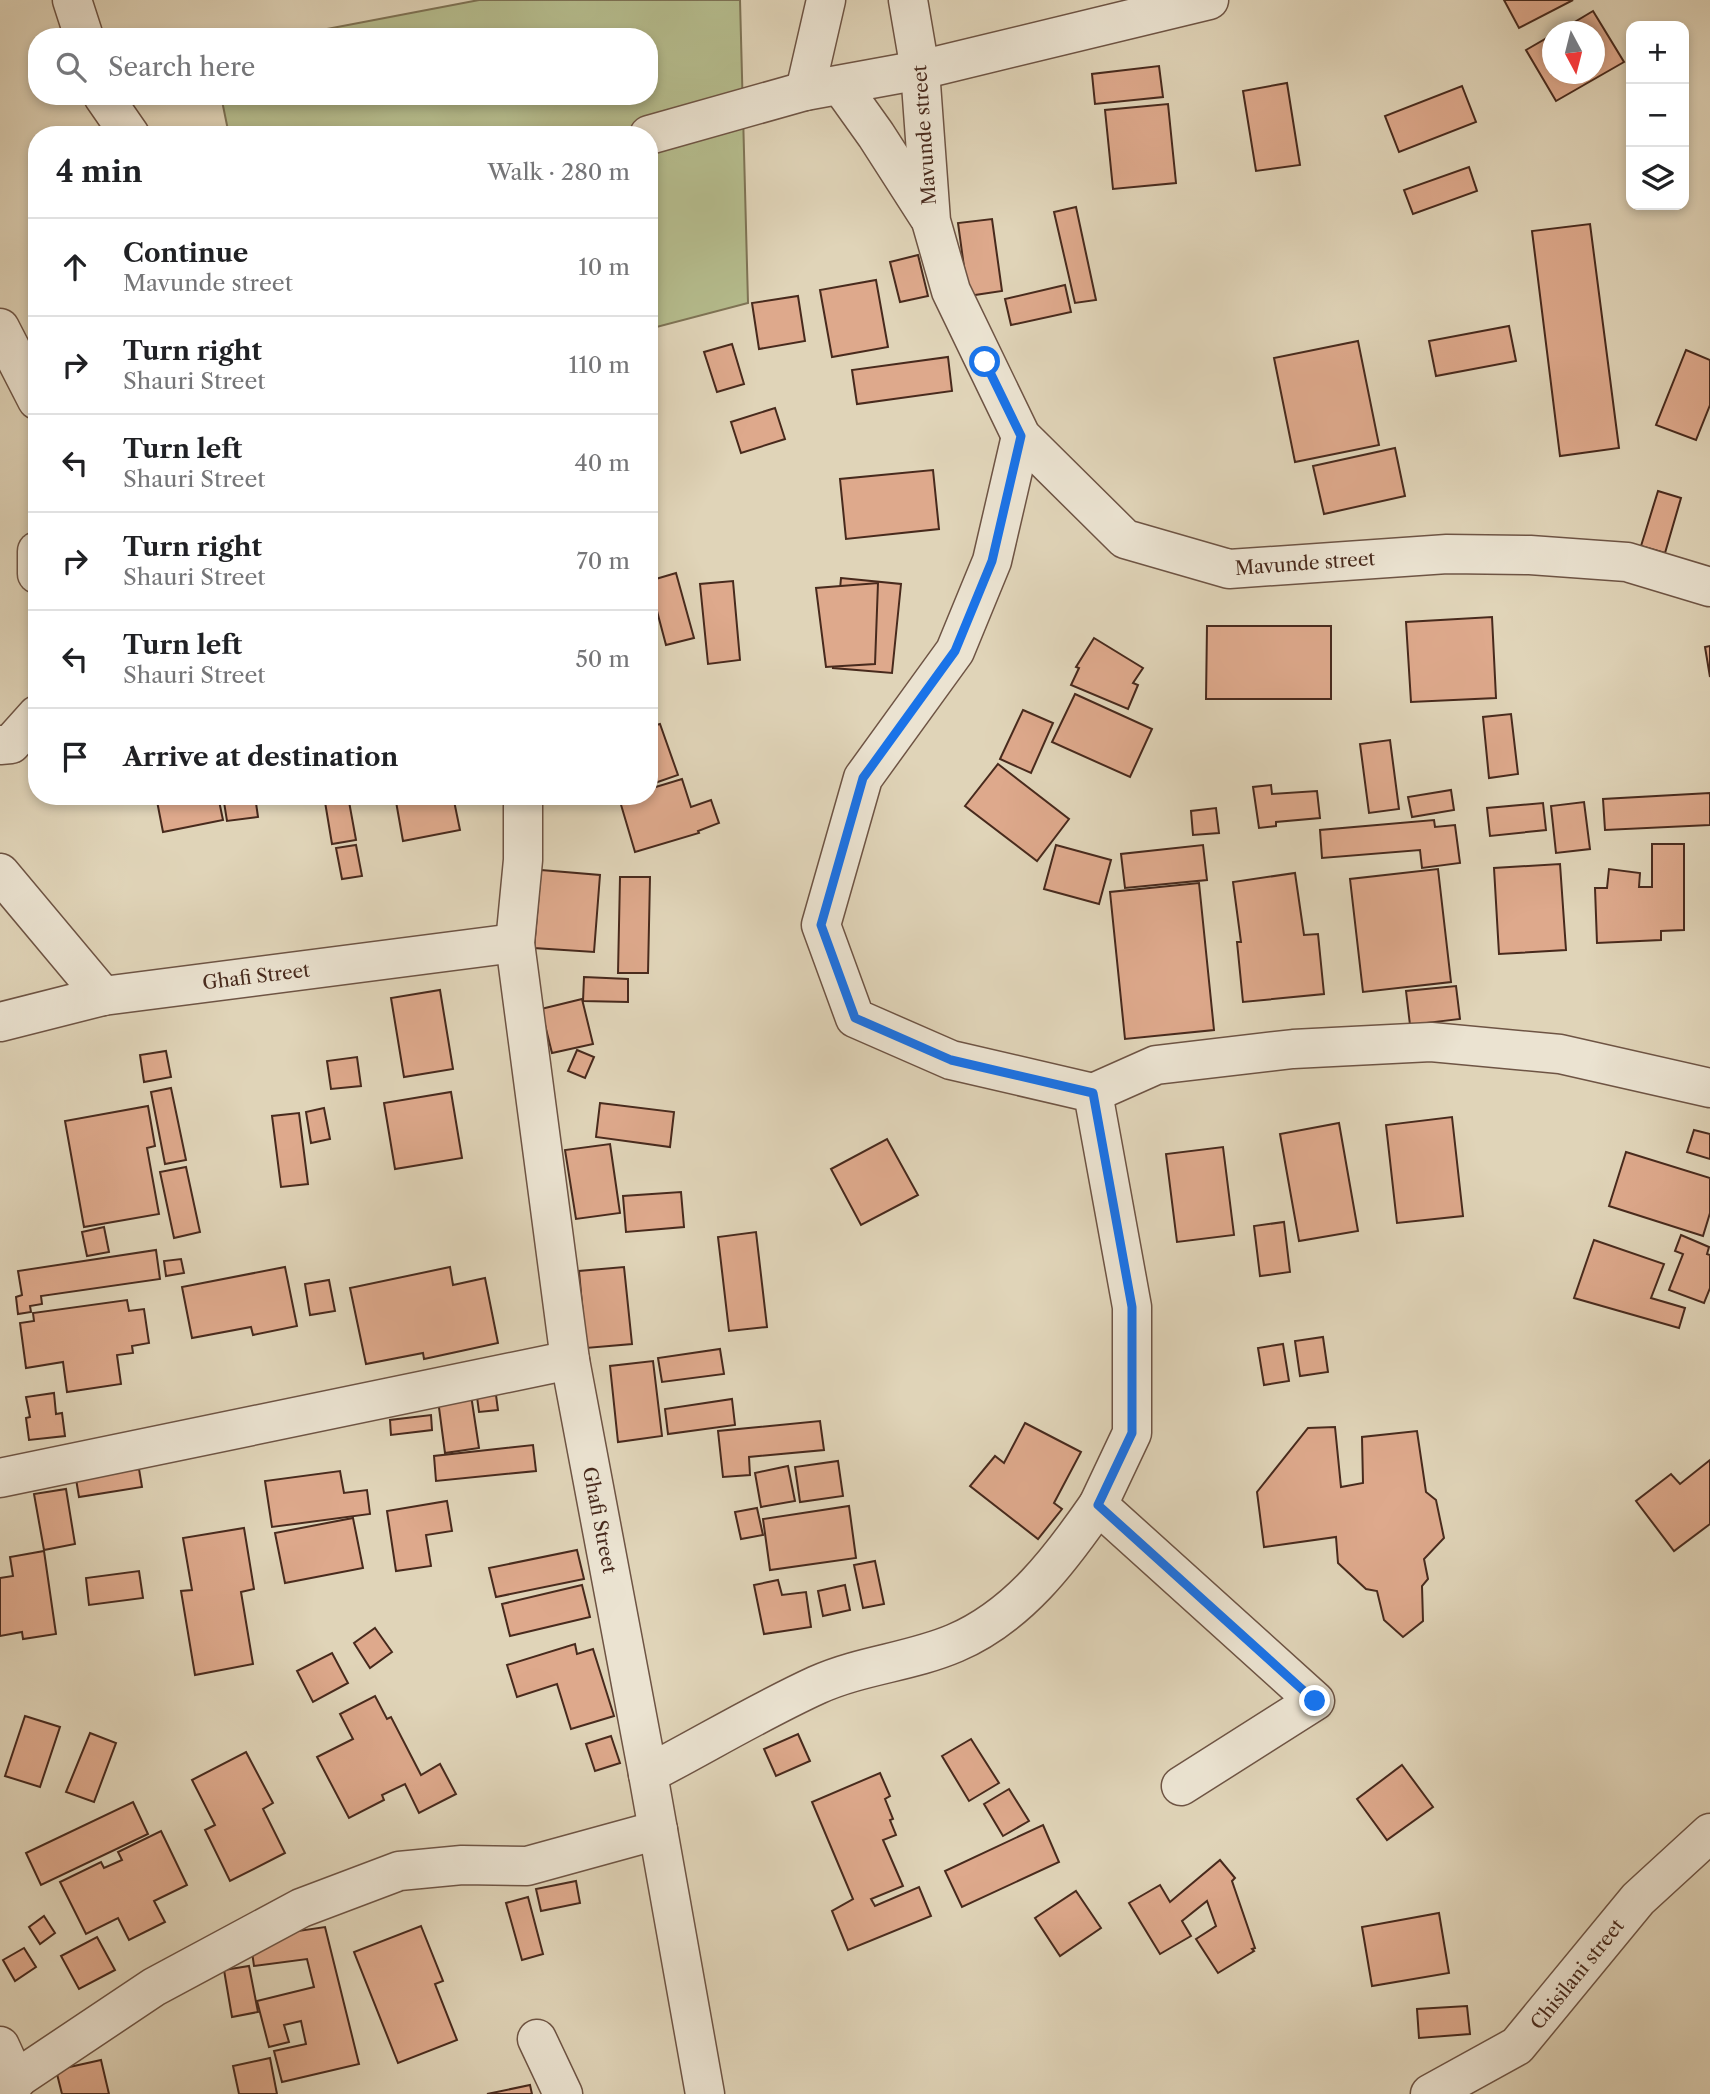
<!DOCTYPE html>
<meta charset="utf-8">
<style>
body{margin:0;font-family:"Libre Caslon Text",serif;background:#f2f2f2;color:#202124}
.controls{position:absolute;right:21px;top:21px;display:grid;overflow:hidden;border-radius:14px;box-shadow:0 4px 10px #0003}
.controls button{width:63px;height:63px;display:grid;place-items:center;padding:0;border:0;border-bottom:2px solid #e0e0e0;background:#fff;color:#202124;font:35px sans-serif}
.compass{position:absolute;left:1542px;top:21px;width:63px;height:63px;border-radius:50%;background:#fff;box-shadow:0 4px 10px #0003;rotate:173deg}
.stop{position:absolute;width:21px;height:21px;margin:-16px;border:5px solid #1a73e8;border-radius:50%;background:#fff}
.stop.end{background:#1a73e8;border-color:#fff;box-shadow:0 2px 7px #0008}
.list{margin:0;padding:0;list-style:none}
h2{display:flex;justify-content:space-between;align-items:center;height:91px;margin:0;padding:0 28px;font-size:30px}
h2 small{font-size:23px;font-weight:400;color:#757577}
.list li{display:grid;grid-template-columns:46px 1fr auto;gap:21px;align-items:center;box-sizing:border-box;height:98px;padding:0 28px;border-top:2px solid #e0e0e0}
.list b{display:block;font-size:26px;white-space:nowrap}
.list p{margin:0;font-size:23px;white-space:nowrap;color:#757577}
.list em{font-size:23px;font-style:normal;color:#757577}
.icon{flex:none;width:38px;height:38px;fill:none;stroke:currentColor;stroke-width:2;stroke-linecap:round;stroke-linejoin:round}
.map{position:relative;flex:none;width:1710px;height:2094px;overflow:hidden}
.search{position:absolute;background:#fff;box-shadow:0 4px 10px #0003;left:28px;top:28px;width:630px;height:77px;display:flex;align-items:center;gap:18px;box-sizing:border-box;padding:0 24px;border-radius:28px;color:#757577;font-size:26px}
.panel{position:absolute;background:#fff;box-shadow:0 4px 10px #0003;left:28px;top:126px;width:630px;height:679px;border-radius:28px}
.map>svg:first-child{display:block}
.green{fill:#b5bc8d;stroke:#7e7355;stroke-width:2}
.building{fill:#dea98c;stroke:#482a1d;stroke-width:2}
.lines{fill:none;stroke-linecap:round;stroke-linejoin:round}
.minor-casing{stroke:#6e5444;stroke-width:41}
.minor{stroke:#ebe3d1;stroke-width:38}
.route{stroke:#1a73e8;stroke-width:9}
.labels{text-anchor:middle;stroke-width:6;stroke-linejoin:round;paint-order:stroke}
.street-label{font-size:19px;fill:#482a1d;stroke:#ebe3d1}
</style>
<div class="map">
<svg width="1710" height="2094" viewBox="0 0 1710 2094">
<rect width="100%" height="100%" fill="#e0d4b8"/>
<filter id="stains"><feTurbulence type="fractalNoise" baseFrequency=".00286" numOctaves="4"/><feColorMatrix values="0 0 0 0 .2 0 0 0 0 .09 0 0 0 0 .02 0 0 0 .5 -.17"/></filter>
<radialGradient id="worn" r=".72"><stop offset=".6" stop-color="#630" stop-opacity="0"/><stop offset="1" stop-color="#630" stop-opacity=".3"/></radialGradient>
<!-- green -->
<path class="green" d="M479 0H740L748 303 649 329V135H229L221 96H649V37H285Z"/>
<!-- building -->
<g class="building">
<path d="M1504 0H1573L1519 28Z"/>
<path d="M1593 11 1624 62 1556 101 1526 50 1552 35V74H1594V32H1558Z"/>
<path d="M1159 66 1163 97 1095 104 1092 74Z"/>
<path d="M1287 83 1300 165 1256 171 1243 91Z"/>
<path d="M1462 86 1476 122 1399 152 1385 116Z"/>
<path d="M1168 104 1176 183 1113 189 1105 110Z"/>
<path d="M1469 167 1477 191 1413 214 1404 190Z"/>
<path d="M1076 207 1096 300 1075 303 1054 212Z"/>
<path d="M992 219 1002 291 968 296 958 223Z"/>
<path d="M1590 224 1619 448 1560 456 1532 231Z"/>
<path d="M918 255 928 296 900 302 890 262Z"/>
<path d="M876 280 888 347 832 357 820 290Z"/>
<path d="M1065 285 1071 312 1011 325 1005 299Z"/>
<path d="M798 296 805 341 759 349 752 303Z"/>
<path d="M1509 326 1516 361 1436 376 1429 341Z"/>
<path d="M1358 341 1379 445 1295 462 1274 358Z"/>
<path d="M732 344 744 384 717 392 704 352Z"/>
<path d="M1686 350 1710 360V405L1696 440 1656 425Z"/>
<path d="M948 357 952 391 857 404 852 370Z"/>
<path d="M775 408 785 439 741 453 731 422Z"/>
<path d="M1395 448 1405 496 1324 514 1313 466Z"/>
<path d="M933 470 939 529 846 539 840 479Z"/>
<path d="M1658 491 1681 498 1665 553 1641 546Z"/>
<path d="M676 573 694 638 666 645 649 581Z"/>
<path d="M841 578 901 584 892 673 833 668Z"/>
<path d="M733 581 740 660 708 664 700 584Z"/>
<path d="M878 583 875 664 826 667 816 588Z"/>
<path d="M1492 617 1496 698 1411 702 1406 622Z"/>
<path d="M1207 626H1331V699H1206Z"/>
<path d="M1094 638 1143 668 1133 683 1138 685 1128 709 1071 685 1079 668 1076 667Z"/>
<path d="M1710 646V677L1705 647Z"/>
<path d="M1075 694 1152 729 1130 777 1052 742Z"/>
<path d="M1023 710 1053 723 1031 773 1000 759Z"/>
<path d="M1511 714 1518 774 1489 778 1483 717Z"/>
<path d="M660 724 678 775 649 785V727Z"/>
<path d="M1390 740 1399 809 1369 813 1360 744Z"/>
<path d="M998 764 1069 819 1037 861 965 806Z"/>
<path d="M682 779 691 807 711 800 719 823 698 831 699 833 635 852 619 798 649 796V789Z"/>
<path d="M1271 785 1272 794 1317 791 1320 818 1276 822V826L1259 828 1253 787Z"/>
<path d="M1451 790 1454 810 1412 817 1408 797Z"/>
<path d="M1710 793V825L1605 830 1603 799Z"/>
<path d="M156 796H218L223 820 163 832Z"/>
<path d="M223 796H255L258 817 227 821Z"/>
<path d="M324 796H348L356 840 332 844Z"/>
<path d="M395 796H453L460 830 403 841Z"/>
<path d="M1584 802 1590 849 1556 853 1551 806Z"/>
<path d="M1543 803 1546 830 1490 836 1487 808Z"/>
<path d="M1216 808 1219 833 1193 835 1191 811Z"/>
<path d="M1434 820 1435 827 1455 825 1460 863 1422 868 1420 850 1322 858 1320 830Z"/>
<path d="M1652 844H1684V930L1661 931V940L1597 943 1595 888H1607L1609 869 1640 873 1639 887H1652Z"/>
<path d="M356 845 362 876 342 879 336 848Z"/>
<path d="M1056 845 1111 860 1099 904 1044 889Z"/>
<path d="M1203 845 1207 880 1125 888 1121 854Z"/>
<path d="M1560 864 1566 950 1499 954 1494 868Z"/>
<path d="M1438 869 1451 982 1363 992 1350 879Z"/>
<path d="M541 870 600 875 594 952 534 948Z"/>
<path d="M1295 873 1304 935 1318 934 1324 994 1243 1002 1237 942H1241L1233 882Z"/>
<path d="M620 877H650L648 973H618Z"/>
<path d="M1199 883 1214 1030 1125 1039 1110 892Z"/>
<path d="M584 977 628 979V1002L583 1001Z"/>
<path d="M1456 986 1460 1019 1410 1025 1406 991Z"/>
<path d="M440 990 453 1069 404 1077 391 998Z"/>
<path d="M582 999 593 1044 552 1053 541 1009Z"/>
<path d="M577 1050 594 1057 585 1078 568 1071Z"/>
<path d="M166 1051 171 1077 144 1082 140 1055Z"/>
<path d="M357 1057 361 1086 331 1089 327 1061Z"/>
<path d="M171 1088 186 1160 165 1164 151 1092Z"/>
<path d="M451 1092 462 1158 395 1169 384 1103Z"/>
<path d="M600 1103 674 1112 670 1147 596 1137Z"/>
<path d="M148 1106 155 1146 147 1148 159 1214 84 1227 65 1121Z"/>
<path d="M324 1108 330 1139 311 1143 306 1112Z"/>
<path d="M299 1113 308 1184 281 1187 272 1116Z"/>
<path d="M1452 1117 1463 1216 1397 1223 1386 1125Z"/>
<path d="M1339 1123 1358 1231 1299 1241 1280 1134Z"/>
<path d="M1694 1130 1710 1134V1159L1687 1152Z"/>
<path d="M887 1139 918 1195 861 1225 831 1169Z"/>
<path d="M610 1144 620 1213 576 1219 565 1150Z"/>
<path d="M1223 1147 1234 1235 1177 1242 1166 1154Z"/>
<path d="M1626 1152 1710 1178V1213L1703 1236 1609 1206Z"/>
<path d="M186 1167 200 1232 174 1238 160 1172Z"/>
<path d="M681 1192 684 1227 626 1232 623 1196Z"/>
<path d="M1284 1222 1290 1272 1260 1276 1254 1226Z"/>
<path d="M104 1227 109 1252 87 1256 82 1232Z"/>
<path d="M756 1232 767 1327 729 1331 718 1237Z"/>
<path d="M1681 1235 1709 1247 1707 1254 1710 1255V1288L1704 1303 1669 1290 1683 1254 1675 1251Z"/>
<path d="M1594 1240 1664 1264 1651 1298 1685 1308 1679 1328 1574 1298Z"/>
<path d="M156 1250 160 1279 41 1296 42 1304 30 1306 31 1312 18 1314 16 1297 22 1295 18 1271Z"/>
<path d="M181 1259 184 1273 166 1276 164 1261Z"/>
<path d="M285 1267 297 1326 253 1335 251 1327 192 1338 182 1287Z"/>
<path d="M450 1267 453 1285 485 1278 498 1343 424 1359 423 1353 366 1364 350 1288Z"/>
<path d="M624 1267 632 1344 586 1348 579 1271Z"/>
<path d="M329 1280 335 1311 310 1315 305 1284Z"/>
<path d="M127 1300 129 1311 144 1309 149 1343 132 1346 133 1353 117 1355 121 1384 67 1392 63 1362 26 1368 20 1323 34 1321 33 1313Z"/>
<path d="M1323 1337 1328 1372 1300 1376 1295 1341Z"/>
<path d="M1283 1344 1289 1381 1264 1385 1258 1348Z"/>
<path d="M720 1349 724 1374 662 1382 658 1358Z"/>
<path d="M653 1361 662 1436 618 1442 610 1366Z"/>
<path d="M54 1393 56 1414 62 1413 65 1436 29 1440 26 1418 30 1417 26 1397Z"/>
<path d="M471 1395 479 1448 445 1453 438 1400Z"/>
<path d="M496 1395 498 1410 479 1412 477 1397Z"/>
<path d="M732 1399 735 1425 668 1434 665 1409Z"/>
<path d="M431 1415 432 1430 391 1435 390 1420Z"/>
<path d="M820 1421 824 1450 749 1457 750 1475 723 1477 718 1431Z"/>
<path d="M1025 1423 1081 1452 1054 1503 1062 1509 1038 1539 970 1486 995 1456 1004 1463Z"/>
<path d="M1335 1427 1341 1487 1363 1483 1362 1437 1417 1431 1426 1492 1436 1500 1444 1538 1424 1559 1428 1579 1422 1586 1423 1621 1403 1637 1384 1620 1377 1591 1366 1589 1338 1563 1336 1537 1264 1547 1257 1492 1308 1428Z"/>
<path d="M533 1445 536 1471 436 1481 434 1456Z"/>
<path d="M1710 1460V1524L1674 1551 1636 1501 1671 1474 1680 1484Z"/>
<path d="M838 1461 843 1496 800 1502 795 1467Z"/>
<path d="M788 1466 795 1501 761 1507 755 1473Z"/>
<path d="M139 1469 142 1487 79 1497 76 1479Z"/>
<path d="M340 1471 344 1493 367 1490 370 1514 272 1527 265 1481Z"/>
<path d="M66 1489 75 1544 44 1550 34 1494Z"/>
<path d="M447 1501 452 1531 426 1535 431 1566 396 1571 387 1511Z"/>
<path d="M849 1506 856 1558 770 1570 763 1519Z"/>
<path d="M757 1508 763 1535 741 1539 735 1512Z"/>
<path d="M353 1518 363 1568 285 1583 275 1533Z"/>
<path d="M244 1528 254 1589 241 1592 253 1664 195 1675 181 1591 192 1590 183 1538Z"/>
<path d="M577 1550 584 1579 496 1597 489 1568Z"/>
<path d="M44 1551 56 1634 23 1639 22 1632 0 1636V1578L13 1576 10 1557Z"/>
<path d="M875 1561 884 1604 863 1608 854 1565Z"/>
<path d="M139 1571 143 1598 89 1605 86 1578Z"/>
<path d="M778 1580 782 1595 806 1592 811 1627 764 1634 754 1585Z"/>
<path d="M582 1585 590 1617 510 1636 502 1604Z"/>
<path d="M845 1585 850 1610 823 1616 818 1591Z"/>
<path d="M375 1628 392 1652 370 1668 354 1643Z"/>
<path d="M575 1644 577 1654 593 1649 614 1716 571 1729 557 1684 517 1697 507 1665Z"/>
<path d="M332 1653 348 1683 313 1702 297 1671Z"/>
<path d="M375 1696 387 1719 391 1717 421 1775 440 1764 456 1794 419 1813 405 1784 382 1795 384 1800 349 1818 317 1757 353 1739 340 1714Z"/>
<path d="M25 1716 60 1727 40 1787 5 1776Z"/>
<path d="M90 1733 116 1743 94 1802 66 1792Z"/>
<path d="M798 1734 810 1761 776 1776 764 1749Z"/>
<path d="M611 1736 620 1763 595 1771 586 1744Z"/>
<path d="M971 1739 999 1783 969 1801 942 1756Z"/>
<path d="M246 1752 273 1803 263 1809 285 1853 230 1881 205 1830 215 1825 192 1780Z"/>
<path d="M1402 1765 1433 1807 1387 1840 1357 1799Z"/>
<path d="M880 1773 890 1796 885 1799 893 1819 890 1820 896 1835 883 1840 903 1886 871 1899 875 1906 919 1887 931 1916 848 1950 832 1911 853 1899 812 1802Z"/>
<path d="M1009 1789 1029 1821 1003 1836 984 1804Z"/>
<path d="M133 1802 148 1834 41 1885 26 1853Z"/>
<path d="M1043 1825 1059 1862 962 1907 945 1871Z"/>
<path d="M161 1831 187 1885 154 1901 165 1922 129 1940 118 1918 86 1934 60 1882 101 1862 104 1868 122 1860 118 1852Z"/>
<path d="M1220 1860 1235 1878 1232 1881 1255 1948 1252 1949 1254 1951 1218 1973 1196 1939 1216 1926 1207 1901 1182 1921 1191 1936 1160 1954 1129 1903 1160 1885 1170 1902Z"/>
<path d="M576 1881 580 1903 541 1911 536 1889Z"/>
<path d="M1076 1891 1101 1928 1060 1956 1035 1918Z"/>
<path d="M528 1897 543 1954 522 1960 506 1903Z"/>
<path d="M1439 1913 1449 1973 1372 1986 1362 1927Z"/>
<path d="M44 1916 55 1933 40 1944 29 1927Z"/>
<path d="M421 1926 443 1981 435 1984 457 2040 398 2063 354 1952Z"/>
<path d="M325 1927 359 2064 282 2082 274 2051 306 2044 301 2021 284 2025 289 2042 269 2047 257 2001 314 1987 307 1959 254 1966 250 1938Z"/>
<path d="M97 1937 115 1970 79 1989 61 1956Z"/>
<path d="M24 1948 36 1967 15 1981 3 1960Z"/>
<path d="M249 1966 258 2012 232 2017 224 1970Z"/>
<path d="M1467 2006 1470 2034 1419 2038 1417 2009Z"/>
<path d="M270 2058 277 2094H239L233 2066Z"/>
<path d="M101 2060 109 2094H62L56 2070Z"/>
<path d="M530 2085 532 2094H487Z"/>
</g>
<g class="lines">
<!-- minor casing -->
<g class="minor-casing">
<g id="minor">
<path d="M72 0 84 37"/>
<path d="M908 0 920 70 931 221 951 291 1021 436 1125 539 1229 569 1447 554 1530 555 1627 562 1710 587"/>
<path d="M841 86 876 135 928 216"/>
<path d="M805 91 826 0"/>
<path d="M103 96 130 135"/>
<path d="M649 135 805 91 920 70 1209 0"/>
<path d="M0 328 37 400"/>
<path d="M1021 436 992 561 955 651 863 778 821 925 855 1018 951 1060 1093 1093 1132 1307V1433L1098 1505 1315 1701 1181 1786"/>
<path d="M37 551V574"/>
<path d="M0 745 11 744 37 715"/>
<path d="M523 796V860L515 943 570 1360 648 1774 705 2094"/>
<path d="M0 873 103 996"/>
<path d="M0 1022 103 996 515 943"/>
<path d="M1093 1093 1156 1065 1293 1049 1431 1042 1560 1054 1710 1088"/>
<path d="M0 1478 570 1360"/>
<path d="M648 1774C704 1745 760 1711 817 1685 861 1665 911 1662 955 1643 1018 1616 1060 1560 1098 1505"/>
<path d="M537 2039 563 2094"/>
<path d="M0 2046 16 2081"/>
<path d="M0 2090 154 1987 301 1908 399 1871 462 1865 527 1866 658 1830"/>
<path d="M1430 2094 1517 2046 1638 1899 1710 1833"/>
</g>
</g>
<!-- minor -->
<use href="#minor" class="minor"/>
</g>
<g class="lines">
<!-- route -->
<path class="route" d="M985 362 1021 436 992 561 955 651 863 778 821 925 855 1018 951 1060 1093 1093 1132 1307V1433L1098 1505 1315 1701"/>
</g>
<g class="labels">
<!-- street labels -->
<g class="street-label">
<text transform="translate(924 135) rotate(-94)" y="7">Mavunde street</text>
<text transform="translate(1305 563) rotate(-4)" y="7">Mavunde street</text>
<text transform="translate(256 976) rotate(-7)" y="7">Ghafi Street</text>
<text transform="translate(600 1520) rotate(79)" y="7">Ghafi Street</text>
<text transform="translate(1577 1974) rotate(-51)" y="7">Chisilani street</text>
</g>
</g>
<rect width="100%" height="100%" filter="url(#stains)"/>
<rect width="100%" height="100%" fill="url(#worn)"/>
</svg>
<div class="controls">
<button>+</button>
<button>−</button>
<button><svg class="icon" aria-label="layers" viewBox="0 0 24 24"><path d="M12 4l9 5-9 5-9-5zM3 14l9 5 9-5"/></svg></button>
</div>
<svg class="compass" viewBox="-18 -18 36 36"><path d="M0-13l5 13h-10z" fill="#e53935"/><path d="M0 13l5-13h-10z" fill="#757577"/></svg>
<div class="stop" style="left:985px;top:362px"></div>
<div class="stop end" style="left:1315px;top:1701px"></div>
<div class="search"><svg class="icon" aria-label="search" viewBox="0 0 24 24"><circle cx="10" cy="10" r="6"/><path d="M15 15l6 6"/></svg>Search here</div>
<section class="panel">
<h2>4 min<small>Walk · 280 m</small></h2>
<ul class="list">
<li><svg class="icon" aria-label="ahead" viewBox="0 0 24 24"><path d="M12 20V5M6 11l6-6 6 6"/></svg><div><b>Continue</b><p>Mavunde street</p></div><em>10 m</em></li>
<li><svg class="icon" aria-label="right" viewBox="0 0 24 24"><path d="M7 20v-9h11M14 6l5 5-5 5"/></svg><div><b>Turn right</b><p>Shauri Street</p></div><em>110 m</em></li>
<li><svg class="icon" aria-label="left" viewBox="0 0 24 24"><path d="M17 20v-9H6M10 6l-5 5 5 5"/></svg><div><b>Turn left</b><p>Shauri Street</p></div><em>40 m</em></li>
<li><svg class="icon" aria-label="right" viewBox="0 0 24 24"><path d="M7 20v-9h11M14 6l5 5-5 5"/></svg><div><b>Turn right</b><p>Shauri Street</p></div><em>70 m</em></li>
<li><svg class="icon" aria-label="left" viewBox="0 0 24 24"><path d="M17 20v-9H6M10 6l-5 5 5 5"/></svg><div><b>Turn left</b><p>Shauri Street</p></div><em>50 m</em></li>
<li><svg class="icon" aria-label="arrive" viewBox="0 0 24 24"><path d="M6 21V4h12l-3 4 3 4H6"/></svg><div><b>Arrive at destination</b></div></li>
</ul>
</section>
</div>
